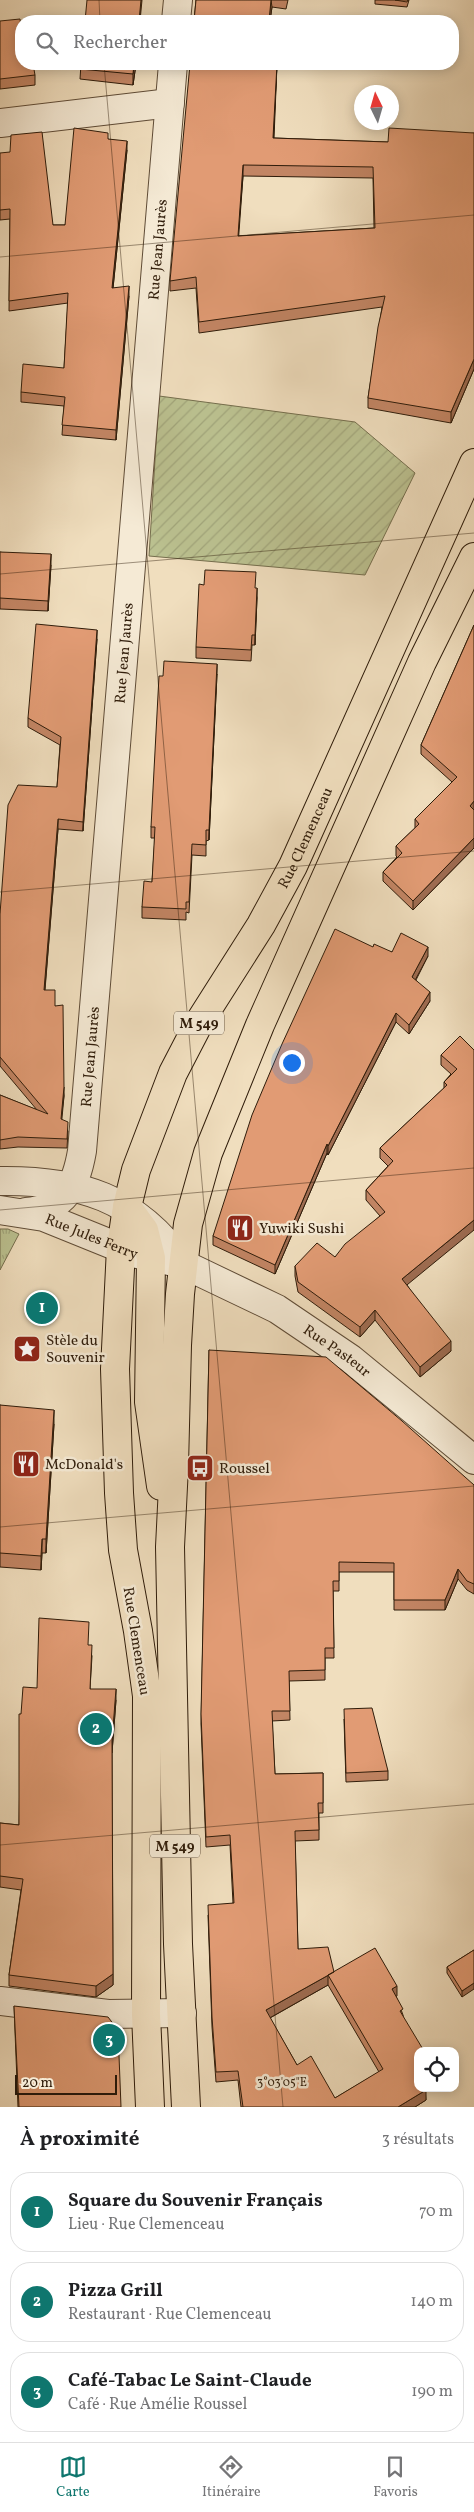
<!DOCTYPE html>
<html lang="fr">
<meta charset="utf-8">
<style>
body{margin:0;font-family:Vollkorn,serif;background:#f2f2f2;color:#202124}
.controls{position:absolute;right:15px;bottom:15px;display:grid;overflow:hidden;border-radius:10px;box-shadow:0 2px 12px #0003}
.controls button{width:45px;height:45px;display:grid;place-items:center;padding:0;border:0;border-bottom:1px solid #e0e0e0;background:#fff;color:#202124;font:25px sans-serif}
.compass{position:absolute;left:354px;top:85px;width:45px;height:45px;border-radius:50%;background:#fff;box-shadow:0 2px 12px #0003;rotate:355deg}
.scale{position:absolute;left:15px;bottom:12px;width:102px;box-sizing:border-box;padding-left:5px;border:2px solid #2f1c0a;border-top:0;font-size:14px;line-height:18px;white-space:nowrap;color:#2f1c0a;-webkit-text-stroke:4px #f5ead5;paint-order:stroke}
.you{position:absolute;left:291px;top:1062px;width:18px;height:18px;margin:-12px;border:4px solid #fff;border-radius:50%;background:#1a73e8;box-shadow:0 0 0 8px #1a73e833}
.badge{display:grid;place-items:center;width:32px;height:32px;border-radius:50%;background:#0f766e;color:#fff;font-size:16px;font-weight:700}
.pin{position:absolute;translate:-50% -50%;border:2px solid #fff;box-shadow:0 1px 5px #0006}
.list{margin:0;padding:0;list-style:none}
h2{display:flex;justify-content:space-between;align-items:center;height:65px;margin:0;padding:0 20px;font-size:21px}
h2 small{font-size:16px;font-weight:400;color:#757577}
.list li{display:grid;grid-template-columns:32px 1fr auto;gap:15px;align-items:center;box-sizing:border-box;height:80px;margin:0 10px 10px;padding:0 10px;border:1px solid #e0e0e0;border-radius:20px}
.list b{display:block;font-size:19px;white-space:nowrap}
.list p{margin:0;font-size:16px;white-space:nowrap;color:#757577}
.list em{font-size:16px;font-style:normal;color:#757577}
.icon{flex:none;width:28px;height:28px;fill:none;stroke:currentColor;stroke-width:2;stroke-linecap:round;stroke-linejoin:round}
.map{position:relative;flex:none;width:474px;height:2107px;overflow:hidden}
.search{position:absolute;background:#fff;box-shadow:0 2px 12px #0003;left:15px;right:15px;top:15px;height:55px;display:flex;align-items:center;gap:12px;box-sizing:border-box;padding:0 18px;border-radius:20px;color:#757577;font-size:19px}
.sheet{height:335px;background:#fff}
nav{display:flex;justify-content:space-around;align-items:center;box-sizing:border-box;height:70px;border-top:1px solid #e0e0e0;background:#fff;font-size:14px;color:#757577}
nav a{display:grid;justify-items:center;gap:2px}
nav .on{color:#0f766e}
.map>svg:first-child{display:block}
.grass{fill:url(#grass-tufts);stroke:#756e4d}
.garden{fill:url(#garden-furrows);stroke:#756e4d}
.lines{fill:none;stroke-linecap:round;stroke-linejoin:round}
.minor-casing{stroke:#5f4c37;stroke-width:30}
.major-casing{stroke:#2f1c0a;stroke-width:30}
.minor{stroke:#f5ead5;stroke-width:28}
.major{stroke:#f0debe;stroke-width:28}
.wall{fill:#c28564;stroke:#2f1c0a;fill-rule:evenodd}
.shaded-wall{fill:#9e6c51;stroke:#2f1c0a}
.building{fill:#e19b74;stroke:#2f1c0a;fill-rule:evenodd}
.ticks{fill:none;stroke:#2f1c0a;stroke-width:1;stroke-opacity:0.45}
.labels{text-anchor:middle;stroke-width:5;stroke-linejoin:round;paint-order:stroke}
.shield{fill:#f5ead5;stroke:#6a5a47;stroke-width:1}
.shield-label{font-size:14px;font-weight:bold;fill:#2f1c0a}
.street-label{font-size:15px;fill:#2f1c0a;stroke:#f5ead5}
.poi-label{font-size:15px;fill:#2f1c0a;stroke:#f5ead5;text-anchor:start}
.ticks-label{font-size:12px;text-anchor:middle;fill:#2f1c0a;stroke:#f5ead5;stroke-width:5;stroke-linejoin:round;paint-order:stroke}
</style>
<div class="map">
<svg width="474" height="2107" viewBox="0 0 474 2107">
<defs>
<pattern id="grass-tufts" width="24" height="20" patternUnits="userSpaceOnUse" patternTransform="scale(1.25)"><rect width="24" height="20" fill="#bbc190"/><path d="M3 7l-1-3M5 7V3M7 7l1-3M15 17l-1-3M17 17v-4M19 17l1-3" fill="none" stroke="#a1a57b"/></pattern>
<pattern id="garden-furrows" width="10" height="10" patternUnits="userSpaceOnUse" patternTransform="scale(1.25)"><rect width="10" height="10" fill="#bbc190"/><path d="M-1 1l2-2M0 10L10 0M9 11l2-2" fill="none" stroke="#a1a57b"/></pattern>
</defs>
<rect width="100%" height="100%" fill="#f0debe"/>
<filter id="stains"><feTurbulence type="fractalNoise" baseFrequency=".004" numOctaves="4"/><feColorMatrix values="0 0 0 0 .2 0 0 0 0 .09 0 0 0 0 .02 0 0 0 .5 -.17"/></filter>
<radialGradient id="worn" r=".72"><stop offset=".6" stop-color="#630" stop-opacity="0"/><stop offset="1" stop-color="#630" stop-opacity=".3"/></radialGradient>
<!-- grass -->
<path class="grass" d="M0 1229H8L19 1234 0 1270Z"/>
<!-- garden -->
<path class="garden" d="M159 396 355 422 415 473 365 575 149 556Z"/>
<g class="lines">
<!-- minor casing -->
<g class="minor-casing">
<g id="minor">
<path d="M176 21 178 0"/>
<path d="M0 123 170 103"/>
<path d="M0 1181C79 1180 136 1197 183 1264"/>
<path id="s1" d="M0 1210 44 1217 133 1253 183 1264 277 1309 351 1359 474 1460"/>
<path id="s2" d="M26 1212C65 1209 76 1186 82 1151L173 64"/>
<path d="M0 2001 108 2014 182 2013"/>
</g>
</g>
<!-- major casing -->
<g class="major-casing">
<g id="major">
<path d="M127 1207 144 1230 151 1258 149 1402 161 1486"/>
<path id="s3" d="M150 2107 146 2014 147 1696 138 1631 123 1550 119 1493 115 1369 121 1248 127 1207 136 1170 173 1073 200 1021 261 925 293 866 474 463"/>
<path d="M186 2107 178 1944 170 1547 174 1466 177 1345 180 1294 188 1224 208 1153 260 1025 422 662 474 557"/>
</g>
</g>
<!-- minor -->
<use href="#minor" class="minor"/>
<!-- major -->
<use href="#major" class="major"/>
</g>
<!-- wall -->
<g class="wall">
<path d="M196 0H288L286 9 272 7 270 21H194Z"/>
<path d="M375 0H409L407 7 375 4Z"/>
<path d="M0 21 21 64 35 75V85L0 89Z"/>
<path d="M81 64H136L133 85 80 79Z"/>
<path d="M277 64 274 138 388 142 474 133V369L451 423 368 408V398L382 307 199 333 196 288 170 291V281ZM243 176 373 178 374 228 238 236Z"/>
<path d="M108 139 127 150 113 288 129 296 116 440 62 435 64 406 21 402V392L64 368 68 303 9 311 10 219 0 220V153L53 225H65Z"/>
<path d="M0 552 51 565 48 611 0 609Z"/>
<path d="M255 588 257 598 255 645H252L251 661 196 658V647Z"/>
<path d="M474 625V848L413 910 383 881V872L397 857 396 856V846L415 828V819L452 782 421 754V745Z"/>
<path d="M97 639 83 831 58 829 45 990 55 1006 64 1096 61 1120 68 1131 67 1148 18 1147 0 1149V1095L37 1110 0 1066V914L57 787 60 745 28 727V718Z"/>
<path d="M217 674 209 840 206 841V856L192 855 189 913 186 912V920L142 918V907L152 882 155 838H151V827Z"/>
<path d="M373 947 392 952 428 956 416 980 430 1001 409 1034 396 1022 328 1155 327 1153 275 1274 213 1245V1236Z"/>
<path d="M474 1050 407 1285 451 1351 420 1377 375 1320 360 1337 298 1292 295 1276V1266L335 1257 380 1216 366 1200V1190L388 1166 380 1158V1148L444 1088V1082L451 1074 441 1065V1055Z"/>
<path d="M209 1350 474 1485V1594L467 1590 458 1579 445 1610H394V1572H339V1591H333L334 1658H325V1680L289 1681 290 1720 272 1721 275 1774 323 1773V1813H319V1840L295 1841 298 1949 334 1972 397 1996H396L403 2015 418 2088H426L425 2089 426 2100 415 2107H241L238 2080 216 2082 212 2027 208 1915 233 1903 230 1845 206 1847 201 1724ZM328 1985 379 2072 335 2098 297 2065 270 2018Z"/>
<path d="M0 1405 54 1424 46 1553H42L41 1570 0 1567Z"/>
<path d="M88 1645 92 1656 90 1689 116 1700 112 1752 113 1985 96 1997 9 1986V1975L21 1890 0 1887V1823L19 1825 21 1714 37 1688Z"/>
<path d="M344 1719 388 1771V1780L346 1782Z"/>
<path d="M474 1950 462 1997 447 1973V1967Z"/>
<path d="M14 2006 121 2107H18Z"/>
</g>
<!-- shaded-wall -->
<g class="shaded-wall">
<path d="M141 0H142L140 21H139Z"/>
<path d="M271 0 272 7 270 21H269Z"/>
<path d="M134 64H136L133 85V74Z"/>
<path d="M277 64 273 149V138Z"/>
<path d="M127 141V150L112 298V288Z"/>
<path d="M243 165V176L238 246V236Z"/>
<path d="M129 286V296L116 440V430Z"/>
<path d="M474 359V369L451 423V412Z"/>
<path d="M51 554V565L48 611V601Z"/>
<path d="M257 588V598L255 645V635Z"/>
<path d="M97 630V639L83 831V822Z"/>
<path d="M217 664V674L209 840V830Z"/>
<path d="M474 801V811L470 806Z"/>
<path d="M58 819V829L44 999V990Z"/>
<path d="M474 838V848L413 910V901Z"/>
<path d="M428 947V956L412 986V977Z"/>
<path d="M430 992V1001L409 1034V1025Z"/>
<path d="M396 1013V1022L328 1155V1146Z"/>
<path d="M64 1087V1096L61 1129V1119Z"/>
<path d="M327 1144V1153L275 1274V1265Z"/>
<path d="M474 1220V1230L402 1289V1279Z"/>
<path d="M375 1310V1320L360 1337V1327Z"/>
<path d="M451 1341V1351L420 1377V1367Z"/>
<path d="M54 1410V1424L46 1553V1539Z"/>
<path d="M42 1539V1553L41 1570V1556Z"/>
<path d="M458 1569V1579L445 1610V1600Z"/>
<path d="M116 1689V1700L112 1753V1741Z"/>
<path d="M334 1972 328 1975V1985L266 2020V2010Z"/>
<path d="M113 1974V1985L96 1997V1986Z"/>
<path d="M474 1983V1989L462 1997V1991Z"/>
<path d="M397 1986V1996L392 1999V1989Z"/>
<path d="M426 2090V2100L415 2107H398Z"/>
</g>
<!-- building -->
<g class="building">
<path d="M87 0H141L139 21H85Z"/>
<path d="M196 0H271L269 21H194Z"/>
<path d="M395 0H408L407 2Z"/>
<path d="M20 19 21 27V64H33L35 75 0 79V21Z"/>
<path d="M81 64H134L133 74 80 69Z"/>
<path d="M190 64H277L273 138 388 142 389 128 474 133V359L451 412 368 398 378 327 385 296 199 322 196 277 170 281ZM243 165 373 167 375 228 238 236Z"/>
<path d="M74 128 108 133V139L127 141 112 288 129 286 116 430 62 425 65 397 21 392 23 364 64 368 68 293 9 301 10 209 0 210V153L10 152 11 135 42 132 53 225H65Z"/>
<path d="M0 552 51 554 48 601 0 598Z"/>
<path d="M205 570 256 572 255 588H257L255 635H252L251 650 196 647 199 584 204 585Z"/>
<path d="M36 624 97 630 83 822 58 819 44 990H55V1006L63 1005 64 1087 61 1119 68 1122 67 1139 18 1137 0 1140V1095L48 1114 0 1057V914L8 805 18 785 57 787 61 737 28 718Z"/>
<path d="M474 625V801L470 806 474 810V838L413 901 383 872 402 853 396 846 419 824 415 819 457 777 421 745Z"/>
<path d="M164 661 217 664 209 830H206V845L192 844 189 902H186V909L142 907 144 881 152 882 155 827H151L159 676H163Z"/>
<path d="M335 929 373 947 374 944 392 952 401 933 428 947 412 977 430 992 409 1025 396 1013 328 1146 327 1144 275 1265 213 1236 252 1115 282 1044Z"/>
<path d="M460 1036 474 1050V1220L402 1279 451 1341 420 1367 375 1310 360 1327 298 1282 295 1266 317 1243 335 1257 345 1244 385 1212 366 1190 393 1161 380 1148 447 1085 444 1082 457 1069 441 1055Z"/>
<path d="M209 1350 326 1357 402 1421 474 1485V1584L467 1581 458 1569 445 1600H394V1563L339 1562V1581H333L334 1648H325V1670L289 1671 290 1711H272L275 1774 323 1773V1803H318L319 1830 295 1831 298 1949 328 1947 334 1972 266 2010 297 2065 311 2056 335 2098 383 2069 328 1975 375 1948 397 1986 392 1989 403 2009 400 2011 424 2051H418V2088H425L426 2090 398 2107H243L238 2071 216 2072 212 2017 208 1905 234 1903 230 1835 206 1837 201 1714Z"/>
<path d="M0 1405 54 1410 46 1539H42L41 1556 0 1553Z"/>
<path d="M39 1618 89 1622 88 1645H92L90 1689H116L112 1741 113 1974 96 1986 9 1975 23 1879 0 1876V1823L19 1825V1714H21L23 1687 37 1688Z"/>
<path d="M372 1708 388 1771 346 1773 344 1709Z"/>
<path d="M474 1950V1983L462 1991 447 1967Z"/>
<path d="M14 2006 108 2017 118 2030 121 2107H19Z"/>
</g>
<!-- ticks -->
<path class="ticks" d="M99 0 100 21M104 64 283 2107M0 257 474 215M0 574 474 533M0 892 474 851M0 1210 474 1168M0 1527 474 1486M0 1845 474 1804"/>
<!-- icons -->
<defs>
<g id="restaurant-square" transform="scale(1.4375)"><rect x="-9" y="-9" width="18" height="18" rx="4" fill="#8f2418" stroke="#f5ead5"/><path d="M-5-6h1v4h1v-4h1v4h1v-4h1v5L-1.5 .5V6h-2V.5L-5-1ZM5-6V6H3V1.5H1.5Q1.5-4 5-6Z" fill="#fff"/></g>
<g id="sight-square" transform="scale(1.4375)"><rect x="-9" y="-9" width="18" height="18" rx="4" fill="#8f2418" stroke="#f5ead5"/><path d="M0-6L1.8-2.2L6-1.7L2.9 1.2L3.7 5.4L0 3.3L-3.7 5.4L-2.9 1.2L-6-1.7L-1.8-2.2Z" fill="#fff"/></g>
<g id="bus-square" transform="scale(1.4375)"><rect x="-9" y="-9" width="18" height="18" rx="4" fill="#8f2418" stroke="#f5ead5"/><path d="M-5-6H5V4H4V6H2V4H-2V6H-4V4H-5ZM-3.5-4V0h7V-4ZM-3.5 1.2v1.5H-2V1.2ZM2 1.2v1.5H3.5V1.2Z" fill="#fff"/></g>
</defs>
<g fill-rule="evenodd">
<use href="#restaurant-square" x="240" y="1228"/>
<use href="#sight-square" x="27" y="1349"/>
<use href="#restaurant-square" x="26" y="1464"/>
<use href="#bus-square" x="200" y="1468"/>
</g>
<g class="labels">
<!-- shield labels -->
<g class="shield">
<rect x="174" y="1011.5" width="50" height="23" rx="4"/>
<rect x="150" y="1834.5" width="50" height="23" rx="4"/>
</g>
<g class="shield-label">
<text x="199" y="1028">M 549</text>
<text x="175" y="1851">M 549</text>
</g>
<!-- street labels -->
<g class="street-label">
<text dy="5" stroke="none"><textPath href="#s2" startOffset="996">Rue Jean Jaurès</textPath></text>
<text dy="5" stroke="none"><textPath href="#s2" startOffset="591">Rue Jean Jaurès</textPath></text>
<text dy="5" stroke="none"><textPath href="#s3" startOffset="1315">Rue Clemenceau</textPath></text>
<text dy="5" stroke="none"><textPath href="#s2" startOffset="186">Rue Jean Jaurès</textPath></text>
<text dy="5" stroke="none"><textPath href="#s1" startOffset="96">Rue Jules Ferry</textPath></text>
<text dy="5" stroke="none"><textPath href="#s1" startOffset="369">Rue Pasteur</textPath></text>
<text transform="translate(137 1641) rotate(81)" y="5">Rue Clemenceau</text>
</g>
<!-- poi labels -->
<g class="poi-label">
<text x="259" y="1233">Yuwiki Sushi</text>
<text x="46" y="1345">Stèle du<tspan x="46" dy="17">Souvenir</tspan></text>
<text x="45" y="1469">McDonald's</text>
<text x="219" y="1473">Roussel</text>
</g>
</g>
<g class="ticks-label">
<text x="282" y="2086">3°03'05"E</text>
</g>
<rect width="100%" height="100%" filter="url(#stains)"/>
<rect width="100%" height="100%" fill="url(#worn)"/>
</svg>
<div class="controls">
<button><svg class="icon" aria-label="locate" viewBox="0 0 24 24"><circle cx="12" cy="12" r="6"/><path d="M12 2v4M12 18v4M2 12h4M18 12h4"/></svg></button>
</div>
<svg class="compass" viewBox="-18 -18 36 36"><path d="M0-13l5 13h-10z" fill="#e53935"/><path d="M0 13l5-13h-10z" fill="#757577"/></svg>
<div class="scale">20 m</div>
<div class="you"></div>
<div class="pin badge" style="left:42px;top:1308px">1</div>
<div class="pin badge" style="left:96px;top:1729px">2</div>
<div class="pin badge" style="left:109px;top:2040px">3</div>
<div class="search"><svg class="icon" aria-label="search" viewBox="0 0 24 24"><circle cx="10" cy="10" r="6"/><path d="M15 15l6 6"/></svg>Rechercher</div>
</div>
<section class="sheet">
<h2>À proximité<small>3 résultats</small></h2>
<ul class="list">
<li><span class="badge">1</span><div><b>Square du Souvenir Français</b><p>Lieu · Rue Clemenceau</p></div><em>70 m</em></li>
<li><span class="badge">2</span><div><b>Pizza Grill</b><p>Restaurant · Rue Clemenceau</p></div><em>140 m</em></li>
<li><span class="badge">3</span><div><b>Café-Tabac Le Saint-Claude</b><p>Café · Rue Amélie Roussel</p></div><em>190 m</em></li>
</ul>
</section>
<nav>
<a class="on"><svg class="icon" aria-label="map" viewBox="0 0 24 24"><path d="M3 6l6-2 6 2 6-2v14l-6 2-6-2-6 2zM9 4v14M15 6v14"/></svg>Carte</a>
<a><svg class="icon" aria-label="directions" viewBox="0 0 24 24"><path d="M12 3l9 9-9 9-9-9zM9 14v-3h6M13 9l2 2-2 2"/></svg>Itinéraire</a>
<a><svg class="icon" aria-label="saved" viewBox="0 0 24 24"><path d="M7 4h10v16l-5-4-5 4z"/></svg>Favoris</a>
</nav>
